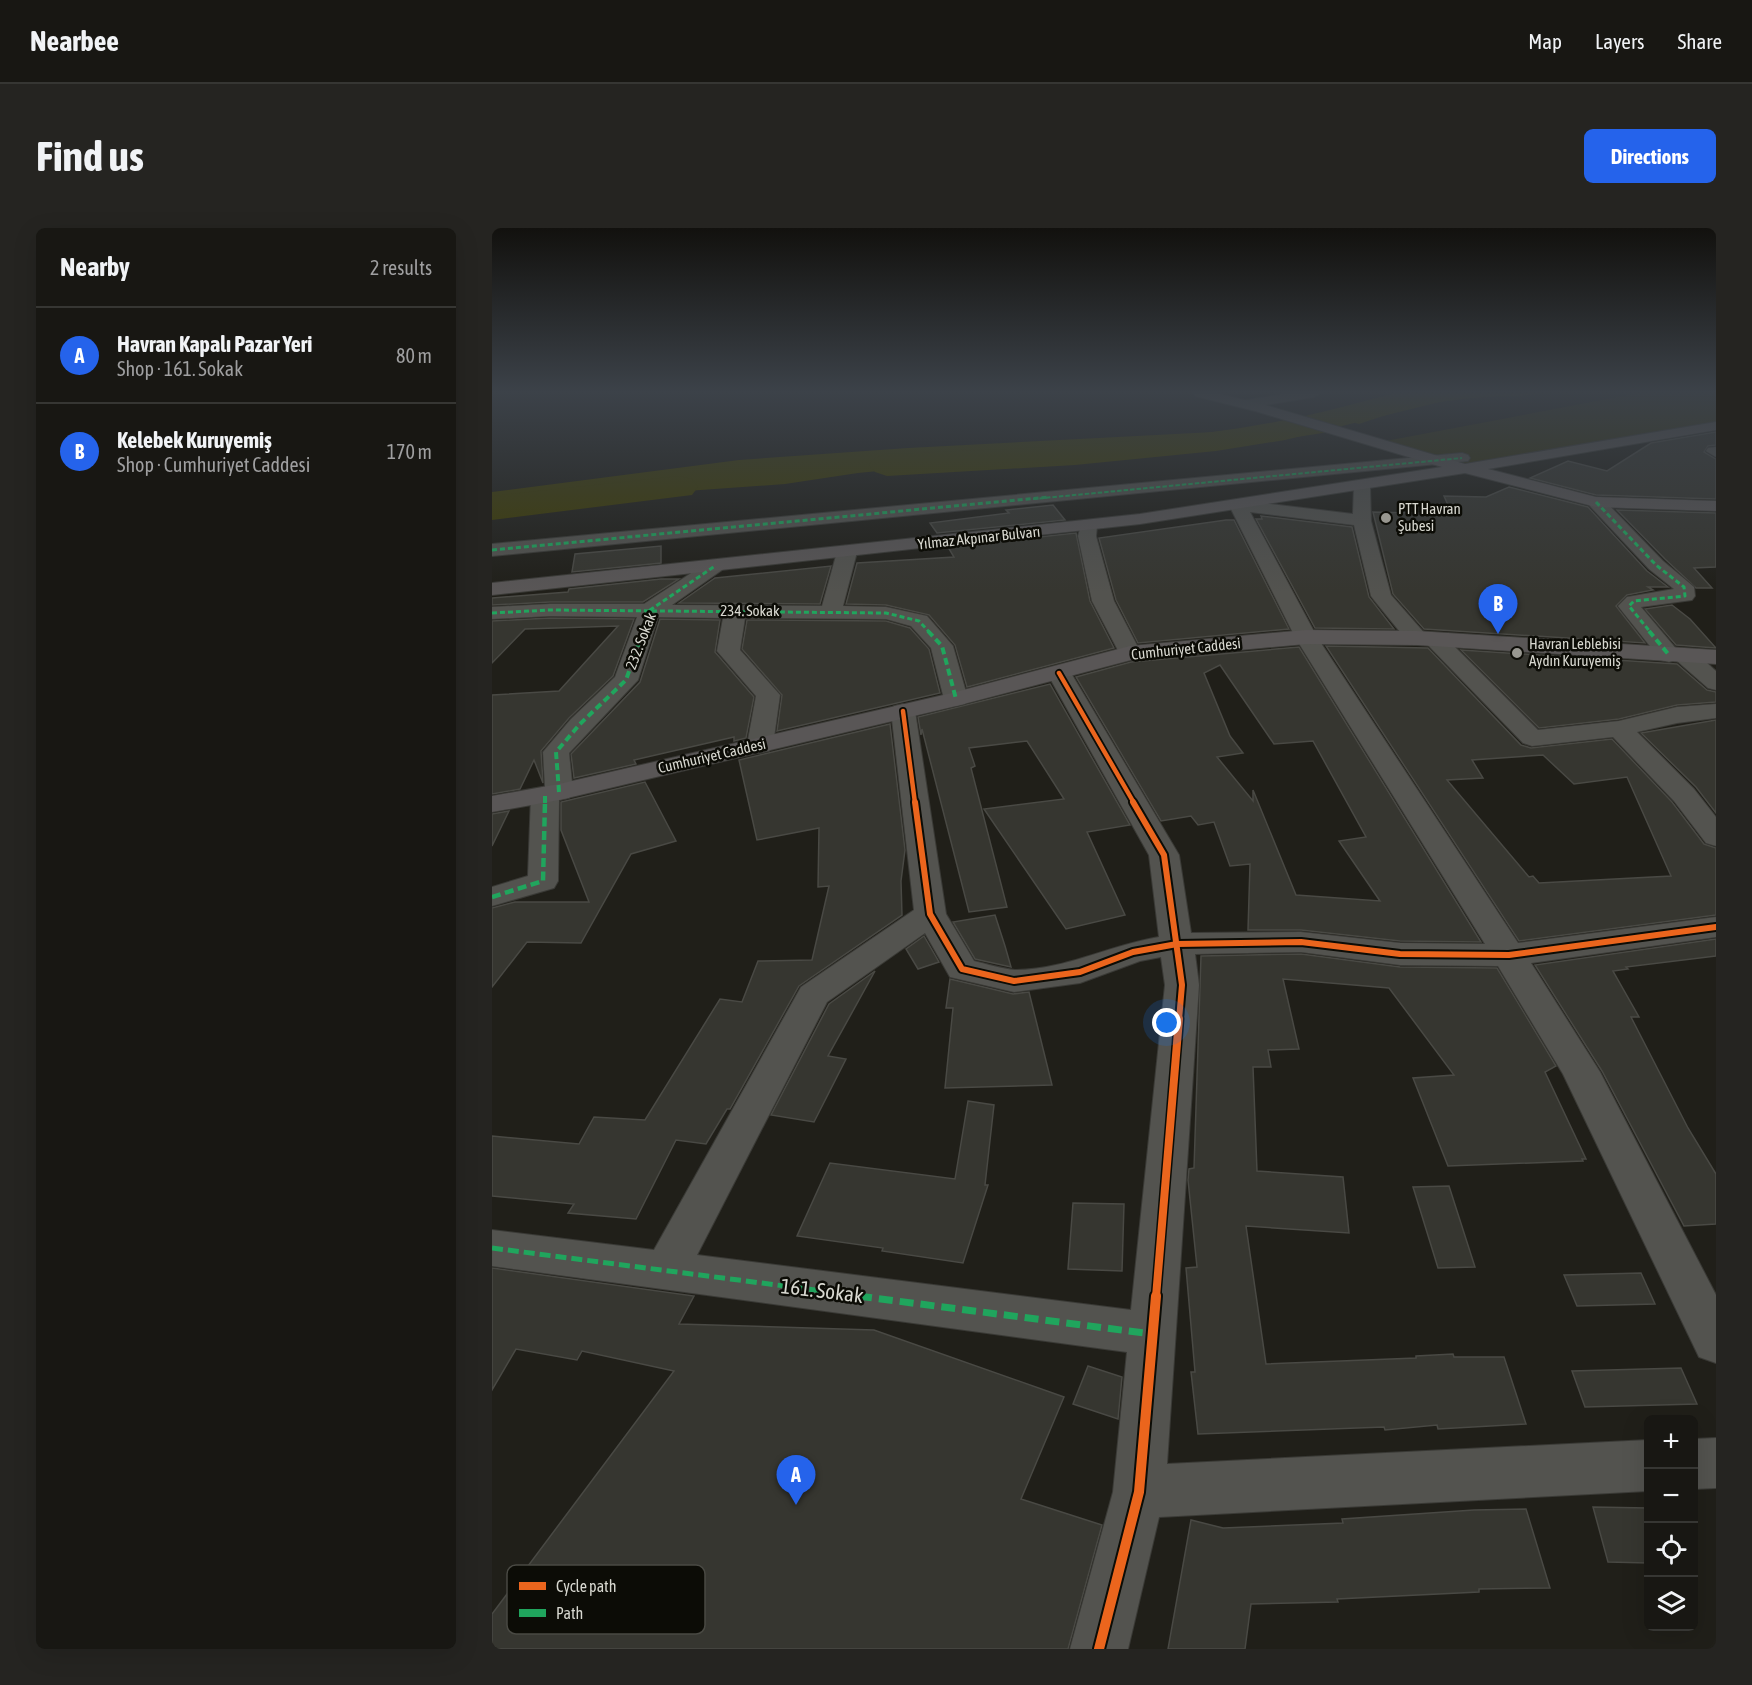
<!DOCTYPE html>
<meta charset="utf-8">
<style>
body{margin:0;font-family:"Asap Condensed",sans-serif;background:#252421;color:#f1f3f6}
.controls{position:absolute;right:18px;bottom:18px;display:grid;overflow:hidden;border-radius:9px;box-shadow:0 6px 24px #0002}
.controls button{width:54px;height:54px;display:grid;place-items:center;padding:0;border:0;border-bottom:2px solid #363633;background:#181713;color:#f1f3f6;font:30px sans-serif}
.you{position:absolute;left:675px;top:795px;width:21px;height:21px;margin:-15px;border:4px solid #fff;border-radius:50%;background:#1a73e8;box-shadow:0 0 0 9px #1a73e833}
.badge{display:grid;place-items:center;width:39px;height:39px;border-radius:50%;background:#2563eb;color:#fff;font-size:20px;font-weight:700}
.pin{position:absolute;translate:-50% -50px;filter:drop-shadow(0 2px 3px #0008)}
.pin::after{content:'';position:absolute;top:32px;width:21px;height:18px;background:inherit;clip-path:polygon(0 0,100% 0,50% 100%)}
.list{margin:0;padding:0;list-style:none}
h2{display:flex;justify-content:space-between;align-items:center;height:78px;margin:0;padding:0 24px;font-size:26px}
h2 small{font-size:20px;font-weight:400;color:#9f9fa0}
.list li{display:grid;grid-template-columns:39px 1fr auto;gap:18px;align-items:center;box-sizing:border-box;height:96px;padding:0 24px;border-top:2px solid #363633}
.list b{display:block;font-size:22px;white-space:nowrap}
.list p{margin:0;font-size:20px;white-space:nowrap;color:#9f9fa0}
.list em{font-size:20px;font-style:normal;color:#9f9fa0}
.icon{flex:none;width:33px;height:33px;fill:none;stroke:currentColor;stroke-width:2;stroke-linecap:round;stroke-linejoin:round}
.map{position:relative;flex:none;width:1224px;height:1421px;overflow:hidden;border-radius:9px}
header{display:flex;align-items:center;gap:36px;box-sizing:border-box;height:84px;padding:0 30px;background:#181713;border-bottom:2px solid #363633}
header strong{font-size:28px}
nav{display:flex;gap:33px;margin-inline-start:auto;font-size:21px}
.intro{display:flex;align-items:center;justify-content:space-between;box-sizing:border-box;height:144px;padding:0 36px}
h1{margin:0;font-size:42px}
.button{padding:15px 27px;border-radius:9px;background:#2563eb;color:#fff;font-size:21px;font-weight:700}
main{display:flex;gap:36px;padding:0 36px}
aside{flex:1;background:#181713;border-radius:9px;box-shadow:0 6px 24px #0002}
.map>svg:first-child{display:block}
.green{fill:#33320f}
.water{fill:#3e3c02}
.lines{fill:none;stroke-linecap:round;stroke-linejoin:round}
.river{fill:#3e3c02;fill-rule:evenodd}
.building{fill:#363630;stroke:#494944;stroke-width:1.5;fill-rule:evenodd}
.minor-casing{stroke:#3a3a36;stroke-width:2}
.major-casing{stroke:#3a3a36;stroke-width:2}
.minor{fill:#53534f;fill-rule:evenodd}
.major{fill:#595656;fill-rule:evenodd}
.quiet-far5{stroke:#20a55d;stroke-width:2;stroke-dasharray:4.5 2;stroke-linecap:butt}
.quiet-far4{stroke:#20a55d;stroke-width:3;stroke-dasharray:5 3;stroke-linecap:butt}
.quiet-far3{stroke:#20a55d;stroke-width:4;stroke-dasharray:7 4;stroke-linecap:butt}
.quiet-far2{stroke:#20a55d;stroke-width:4.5;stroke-dasharray:9 4.5;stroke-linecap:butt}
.quiet-far1{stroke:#20a55d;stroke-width:5;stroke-dasharray:11 5;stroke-linecap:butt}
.quiet{stroke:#20a55d;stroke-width:7;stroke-dasharray:14 7;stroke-linecap:butt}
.cycleway-far3-casing{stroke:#0c0c06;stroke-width:8}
.cycleway-far2-casing{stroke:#0c0c06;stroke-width:10}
.cycleway-far1-casing{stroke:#0c0c06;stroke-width:11}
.cycleway-casing{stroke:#0c0c06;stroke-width:14}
.cycleway-far3{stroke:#eb651d;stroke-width:4.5}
.cycleway-far2{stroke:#eb651d;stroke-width:6}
.cycleway-far1{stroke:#eb651d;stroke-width:8}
.cycleway{stroke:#eb651d;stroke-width:10}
.poi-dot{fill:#989790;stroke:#0c0c06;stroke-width:2}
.labels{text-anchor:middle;stroke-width:5;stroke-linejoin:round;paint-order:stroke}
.far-poi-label{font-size:15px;fill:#d8d8d0;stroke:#0c0c06;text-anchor:start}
.far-street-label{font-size:15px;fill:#d8d8d0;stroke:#0c0c06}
.near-street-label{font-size:21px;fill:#d8d8d0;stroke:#0c0c06}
.key{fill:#0c0c06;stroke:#494943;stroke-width:1.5}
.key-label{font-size:16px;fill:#d8d8d0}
</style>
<header>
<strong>Nearbee</strong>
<nav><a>Map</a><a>Layers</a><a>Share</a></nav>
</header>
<div class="intro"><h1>Find us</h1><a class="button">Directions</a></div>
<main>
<aside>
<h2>Nearby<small>2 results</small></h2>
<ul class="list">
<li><span class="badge">A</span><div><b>Havran Kapalı Pazar Yeri</b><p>Shop · 161. Sokak</p></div><em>80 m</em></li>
<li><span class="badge">B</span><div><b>Kelebek Kuruyemiş</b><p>Shop · Cumhuriyet Caddesi</p></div><em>170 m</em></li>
</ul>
</aside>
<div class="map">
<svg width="1224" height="1421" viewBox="0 0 1224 1421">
<rect width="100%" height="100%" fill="#201f19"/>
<!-- green -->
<path class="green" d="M1147 165H1224V198L972 241 883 215Z"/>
<!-- water -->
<g class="water">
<path d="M914 165H1077L979 170 924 177 867 196 834 187Z"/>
<path d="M803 194 837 204 773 214 569 225 366 245 293 256 82 271 0 282V264L247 232 416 220 722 204Z"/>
</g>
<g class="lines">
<!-- river -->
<g class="river">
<path d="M904 165H964L960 171 793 212 724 223 583 237 395 248 383 244 377 237 383 230 395 226C527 220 663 218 793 192 831 185 867 174 904 165Z"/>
<path d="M187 248 200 251 206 259 200 267 0 292V268Z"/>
</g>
</g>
<!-- building -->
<g class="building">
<path d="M1224 204V217L1216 218 1212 224 1224 231V271L1104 267 1038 250 1076 233 1115 243 1159 215Z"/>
<path d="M1017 259 1096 279 1155 343 1176 359H1156L1161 362 1135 367 1124 378 1153 415 932 401 901 366 881 284 960 286 952 268 994 269Z"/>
<path d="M561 277 573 292 445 305 438 295 517 285 514 282Z"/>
<path d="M1125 282 1224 285V339L1202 340 1220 360H1204L1173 331Z"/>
<path d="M769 288 860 299 877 369 902 401 823 400 764 291H770Z"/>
<path d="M734 292H742L797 401 646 415 624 372 607 310Z"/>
<path d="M584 305 598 373 622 420 475 459 463 417 437 387 394 377 354 376 365 335 462 329 456 319Z"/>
<path d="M169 318V335L80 344 83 326Z"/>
<path d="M339 338 328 376 187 375 223 350Z"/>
<path d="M169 351H187L151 374H58L0 377V370L76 364 77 361Z"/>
<path d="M1180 377 1198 391 1224 420 1184 417 1153 381Z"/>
<path d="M58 390 142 391 121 448 77 490 49 523 51 555 42 532 28 561 0 566V467L67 463 126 398 33 401 0 435V393Z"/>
<path d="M168 391 228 392 223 424 262 469 254 510 242 513V509L142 532 144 536 82 550 79 526 148 454Z"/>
<path d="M255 392 394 393 418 400 437 421 448 465 285 503 290 467 250 421Z"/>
<path d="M834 418 936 420 1029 517 1039 520 1120 511 1180 574 1212 616 1224 620V687L1027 713ZM1051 527 1082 556 1135 549 1179 648 1047 655 1041 648 1037 649 955 552 991 550 980 532Z"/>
<path d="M807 419 989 714 908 713 809 702H756L758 636 738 638 722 594 706 597 699 588 669 593 584 449 639 434ZM728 437 782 516 821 513 874 609 847 613 888 673 804 667 761 562V573L725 529 751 525 738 508 712 445Z"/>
<path d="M969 422 1185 436 1215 462 1224 464V474L1185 477 1127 491 1047 500Z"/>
<path d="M558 456 638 597 595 604 633 687 574 701 492 581 572 571 535 513 477 520 483 538 479 540 515 679 477 684 430 501 429 507 426 489Z"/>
<path d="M1224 492V585L1204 559 1149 505Z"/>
<path d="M398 496 413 622 409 653 410 687 307 758 238 881H235L214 916 184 912 144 991 76 985 82 976 0 968V908L87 916 102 889 153 892 228 771 250 774 266 733 320 732 337 658 326 659 327 600 265 612 247 532Z"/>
<path d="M153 554 184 613 139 626 89 715 35 714 0 759V680L23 674H97L69 602V574Z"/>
<path d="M17 583 0 618V586Z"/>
<path d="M503 687 513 718 519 739 483 731 461 694Z"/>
<path d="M432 708 447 734 426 741 414 721Z"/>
<path d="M1224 711V728L1134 739 1136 741 1121 743 1147 789H1139L1196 900 1224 946V996L1192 998 1110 843 1043 737Z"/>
<path d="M809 726 908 739 1005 740 1064 838 1053 844 1094 931H1090L1091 933 956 938 921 850 962 847 897 760 791 751 807 821 776 822 779 839H761L765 943 851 949 857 1005 754 998 774 1136 924 1130V1128L961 1126 962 1129H1012L1034 1196 946 1201 945 1197 893 1202 892 1199 706 1206 699 1144H703L694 1040 705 1039 696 952 697 941 702 940 709 728Z"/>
<path d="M383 743 336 828 354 831 322 894 279 887 337 776Z"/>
<path d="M458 751 521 766 537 764 560 857 453 860 461 780H454Z"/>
<path d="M476 873 502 877 493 957H496L471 1035 390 1023 391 1020 305 1008 338 935 463 951Z"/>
<path d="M957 958 983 1039 946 1040 921 959Z"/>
<path d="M581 975 632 976 630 1043 576 1041Z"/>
<path d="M0 1040 202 1068 187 1096 382 1102 572 1169 529 1271 610 1297 576 1421H0V1386L182 1143 90 1123 85 1132 24 1121 0 1162Z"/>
<path d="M1149 1045 1163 1076 1085 1078 1072 1047Z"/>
<path d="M596 1138 630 1149 626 1191 581 1176Z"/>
<path d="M1189 1140 1205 1176 1093 1179 1080 1143Z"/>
<path d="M1101 1279 1156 1280V1335L1116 1334Z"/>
<path d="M1034 1281 1058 1360 987 1361V1364L845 1371 846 1374 759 1376 753 1421H676L699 1292 731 1300 851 1295 850 1291 982 1282Z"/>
</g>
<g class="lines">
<!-- minor casing -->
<g class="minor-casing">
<g id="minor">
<path d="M798 165H829L822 169 755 180 748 176 755 172Z"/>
<path d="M1224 219V229L1214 223 1216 220Z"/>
<path d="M970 225 976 227 978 230 976 233 0 328V316Z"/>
<path d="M870 253 876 254 878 258 879 293 899 367 935 408 943 405 951 407 1046 502 1127 493 1185 479 1224 476V490L1185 495 1145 504 1202 561 1224 589V618L1214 615 1182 573 1121 509 1040 518 1031 515 933 414 925 417 917 415 882 372 879 368 862 297 758 284 825 409 1026 715 1224 689V709L1039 735 1108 844 1224 1067V1135L1207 1129 1071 846 1006 738 908 737 809 724 703 726 707 757 675 1236 1156 1212V1263L667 1289 636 1421H578L621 1264 635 1124 0 1038V1002L162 1022 309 759 422 682 399 483 402 478 411 476 420 478 423 483 454 686 482 733C495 736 510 741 523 742 573 742 618 717 667 709L657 627 555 445 559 440 567 438 575 440 579 445 687 627 699 705 809 704 908 715 993 716 803 409 737 277 740 273 746 272 861 286 862 258 864 254ZM433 705 458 749 522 764 588 755 648 733 669 729 673 757 639 1082 205 1027 335 774Z"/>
<path d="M1104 269 1110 270 1171 333 1202 359 1203 368 1200 372 1149 379 1186 423C1202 419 1212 433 1224 443V462L1216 460 1184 432 1177 434 1169 432 1126 378 1135 369 1182 361 1157 341 1098 278 1095 274 1098 270Z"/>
<path d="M596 292 602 294 605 298 604 308 622 373 649 425 646 430 638 432 630 430 600 373 586 308 590 294Z"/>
<path d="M355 318 362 320 365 324 351 378 394 379 435 388 461 418 476 471 473 476 464 478 455 476 452 471 439 420 419 398 394 391 253 390 248 422 288 467 281 517 277 523 268 525 259 523 255 517 264 468 225 423 231 390 166 389 146 452 77 525 81 564 77 570 67 572 66 653 62 660 0 678V659L36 648 39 567 43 561 53 559 51 524 79 491 123 449 145 389 58 388 0 391V379L58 376H152L216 334H230L233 338 230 342 180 377 330 378 345 324 348 320Z"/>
<path d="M1224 1210V1260L1202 1261V1211Z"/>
</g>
</g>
<!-- major casing -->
<g class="major-casing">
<g id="major">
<path d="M701 165H724L773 177 973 236 1224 194V202L996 241 1104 269 1224 273V283L1104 279 973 245 648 296 0 367V355L648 286 950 239 763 183 703 168Z"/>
<path d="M814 402 925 403 1224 422V436L925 417 814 416 639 432 464 478 67 572 0 584V568L67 556 460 465 638 418Z"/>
</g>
</g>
<!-- minor -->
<use href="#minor" class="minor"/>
<!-- major -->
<use href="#major" class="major"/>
<!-- quiet-far5 -->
<path class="quiet-far5" d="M541 271 970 230"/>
<!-- quiet-far4 -->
<g class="quiet-far4">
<path d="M1104 274 1164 337 1192 359 1193 368 1142 373 1137 378 1159 405"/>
<path d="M0 322 557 269"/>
<path d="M0 385 58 382 394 385 427 393 438 405"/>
<path d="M150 405 158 382 223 338"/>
</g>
<!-- quiet-far3 -->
<g class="quiet-far3">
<path d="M436 403 450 418 464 471"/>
<path d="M1157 403 1177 427"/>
<path d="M67 564 64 524 88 496 134 452 151 403"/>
<path d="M53 575V567"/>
</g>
<!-- quiet-far2 -->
<path class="quiet-far2" d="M0 669 51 653 53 574"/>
<!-- quiet-far1 -->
<path class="quiet-far1" d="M0 1020 377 1069"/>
<!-- quiet -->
<path class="quiet" d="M366 1068 660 1106"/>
<!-- cycleway-far3 casing -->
<g class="cycleway-far3-casing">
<g id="cycleway-far3">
<path d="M567 445 642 575"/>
<path d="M411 483 423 575"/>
</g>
</g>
<!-- cycleway-far2 casing -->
<g class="cycleway-far2-casing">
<g id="cycleway-far2">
<path d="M423 574 438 686 470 741 522 753 588 744 641 724 685 716 809 714 908 726 1017 727 1224 699"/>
<path d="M641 574 672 627 690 757 687 792"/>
</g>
</g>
<!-- cycleway-far1 casing -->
<g class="cycleway-far1-casing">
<path id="cycleway-far1" d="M664 1069 687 791"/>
</g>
<!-- cycleway casing -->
<g class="cycleway-casing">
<path id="cycleway" d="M607 1421 647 1264 664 1068"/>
</g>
<!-- cycleway-far3 -->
<use href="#cycleway-far3" class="cycleway-far3"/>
<!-- cycleway-far2 -->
<use href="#cycleway-far2" class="cycleway-far2"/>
<!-- cycleway-far1 -->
<use href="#cycleway-far1" class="cycleway-far1"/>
<!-- cycleway -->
<use href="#cycleway" class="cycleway"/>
</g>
<!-- sky -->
<linearGradient id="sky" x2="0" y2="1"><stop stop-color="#12110e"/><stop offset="0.45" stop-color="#3c4249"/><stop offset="1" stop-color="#3c4249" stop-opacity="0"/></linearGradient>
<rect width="1224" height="364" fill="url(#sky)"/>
<!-- markers -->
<g class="poi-dot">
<circle cx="894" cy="290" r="6"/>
<circle cx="1025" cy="425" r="6"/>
</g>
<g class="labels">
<!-- far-poi labels -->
<g class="far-poi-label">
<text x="906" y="286">PTT Havran<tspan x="906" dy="17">Şubesi</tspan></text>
<text x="1037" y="421">Havran Leblebisi<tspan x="1037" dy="17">Aydın Kuruyemiş</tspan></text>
</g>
<!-- far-street labels -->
<g class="far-street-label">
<text transform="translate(487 310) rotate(-6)" y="5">Yılmaz Akpınar Bulvarı</text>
<text x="258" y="388">234. Sokak</text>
<text transform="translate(149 413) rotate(-69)" y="5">232. Sokak</text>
<text transform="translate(694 421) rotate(-6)" y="5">Cumhuriyet Caddesi</text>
<text transform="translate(220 528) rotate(-13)" y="5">Cumhuriyet Caddesi</text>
</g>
<!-- near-street labels -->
<g class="near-street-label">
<text transform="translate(330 1063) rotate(7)" y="7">161. Sokak</text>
</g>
</g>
<!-- legend -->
<rect x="15" y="1337" width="198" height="69" rx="9" class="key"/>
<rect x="27" y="1354" width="27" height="8" fill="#eb651d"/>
<rect x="27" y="1381" width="27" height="8" fill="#20a55d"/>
<g class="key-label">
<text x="64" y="1364">Cycle path</text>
<text x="64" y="1391">Path</text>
</g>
</svg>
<div class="controls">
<button>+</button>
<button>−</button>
<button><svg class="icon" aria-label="locate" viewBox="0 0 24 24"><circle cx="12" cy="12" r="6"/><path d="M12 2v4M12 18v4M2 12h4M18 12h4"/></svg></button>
<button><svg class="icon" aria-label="layers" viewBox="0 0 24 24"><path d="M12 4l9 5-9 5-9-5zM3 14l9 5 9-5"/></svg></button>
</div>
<div class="you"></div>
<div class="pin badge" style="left:304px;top:1277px">A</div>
<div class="pin badge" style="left:1006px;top:406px">B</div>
</div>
</main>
